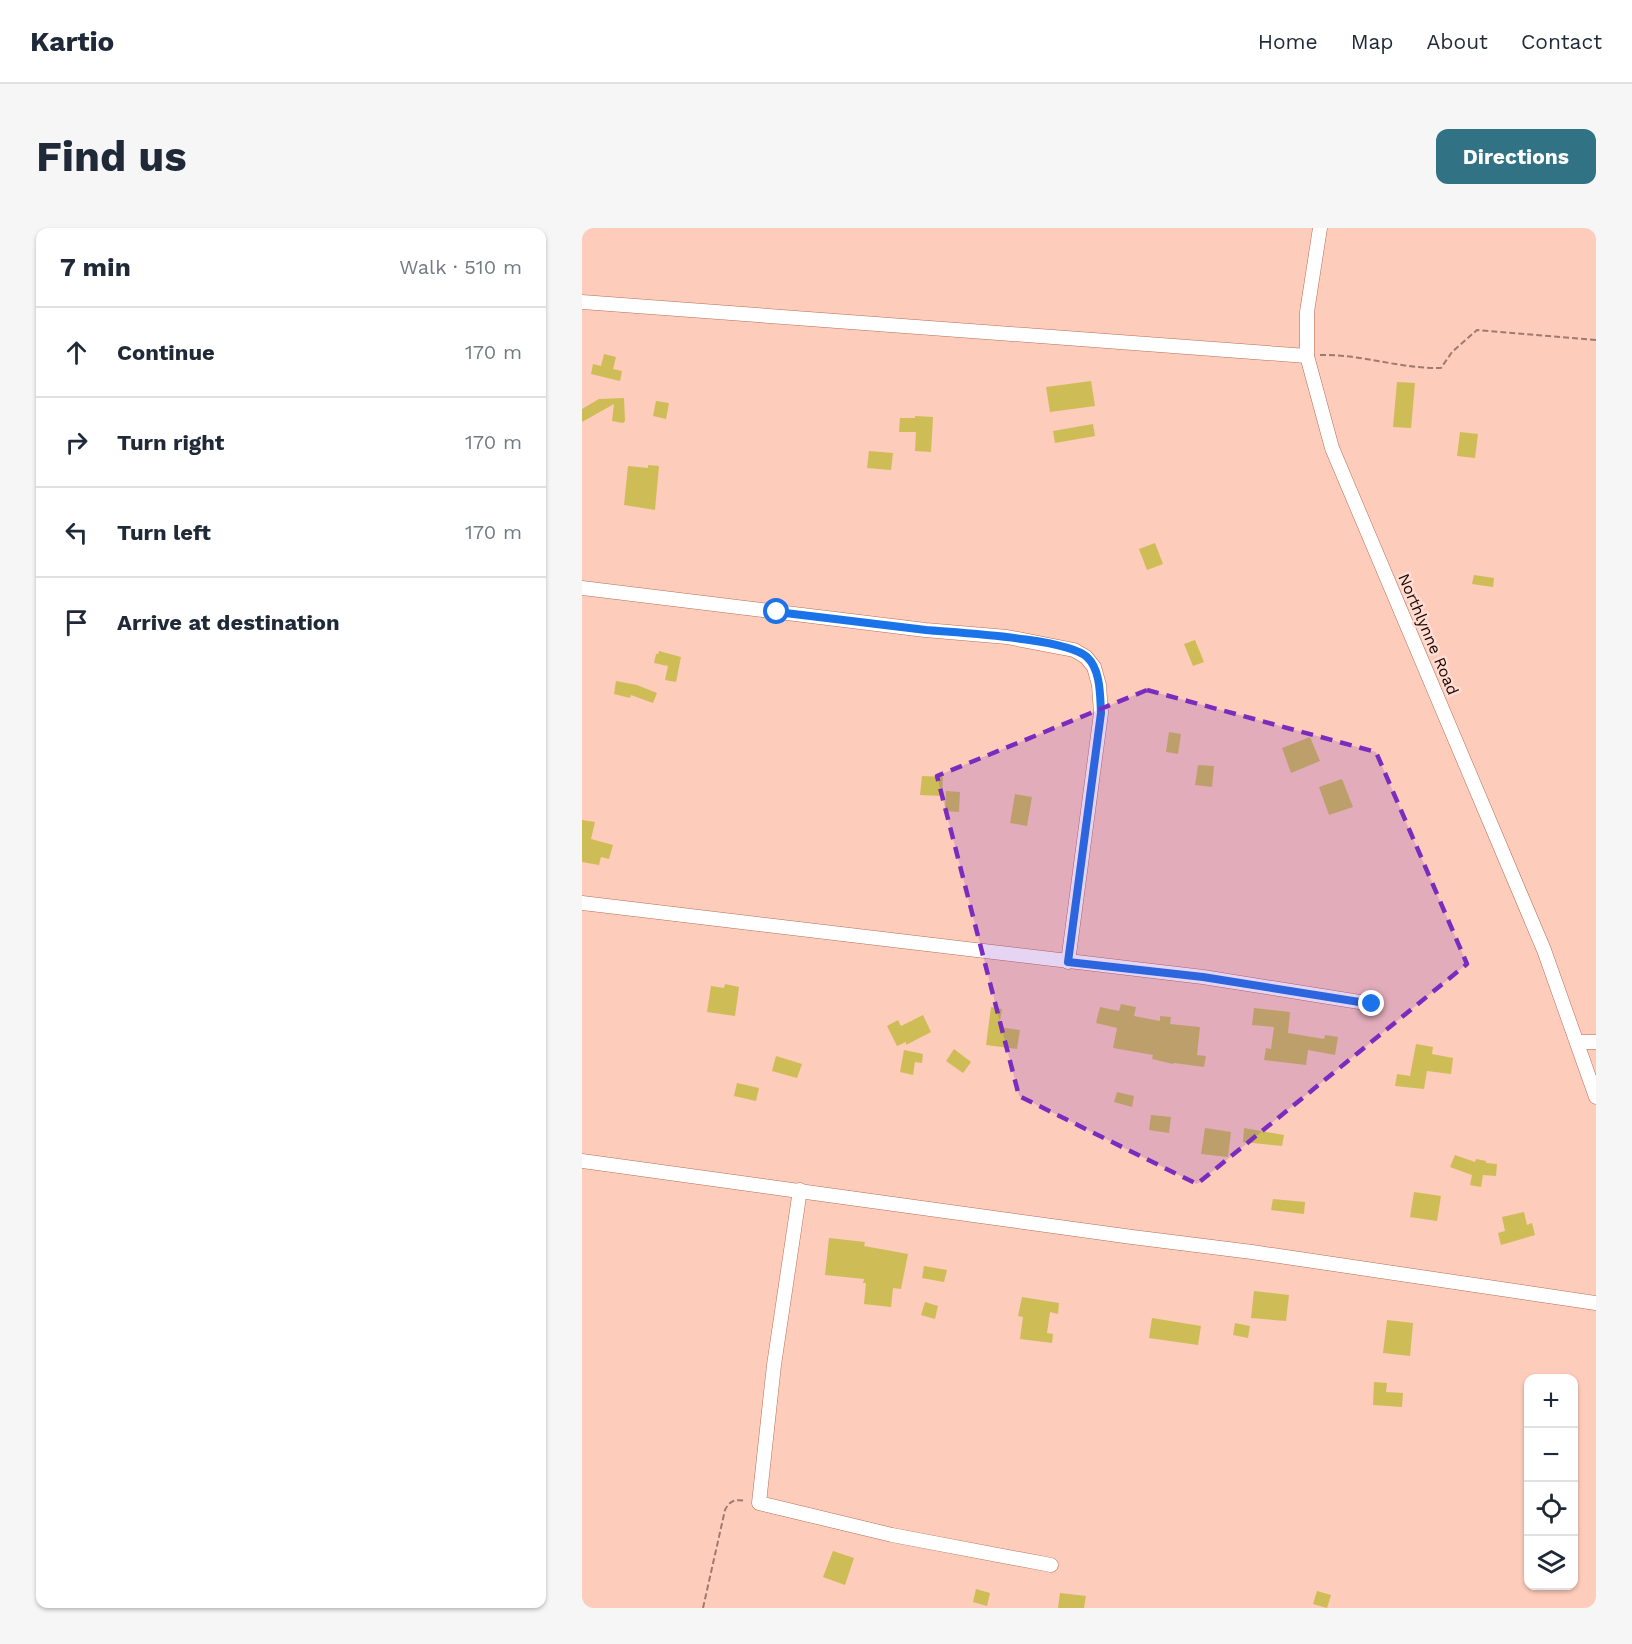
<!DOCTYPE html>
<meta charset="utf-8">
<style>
body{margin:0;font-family:"Work Sans",sans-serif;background:#f6f6f7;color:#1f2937}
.controls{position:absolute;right:18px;bottom:18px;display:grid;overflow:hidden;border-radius:12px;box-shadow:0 2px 4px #0004}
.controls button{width:54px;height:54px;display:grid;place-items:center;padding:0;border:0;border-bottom:2px solid #e0e1e3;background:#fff;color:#1f2937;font:30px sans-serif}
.stop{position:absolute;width:18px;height:18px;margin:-14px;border:4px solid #1a73e8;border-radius:50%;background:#fff}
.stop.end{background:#1a73e8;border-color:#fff;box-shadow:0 2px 6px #0008}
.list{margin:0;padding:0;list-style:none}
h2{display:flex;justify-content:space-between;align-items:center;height:78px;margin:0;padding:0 24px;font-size:26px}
h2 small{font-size:20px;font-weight:400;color:#747a83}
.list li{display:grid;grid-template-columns:39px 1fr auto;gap:18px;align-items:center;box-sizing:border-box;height:90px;padding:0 24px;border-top:2px solid #e0e1e3}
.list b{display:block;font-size:22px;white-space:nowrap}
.list em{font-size:20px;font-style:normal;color:#747a83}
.icon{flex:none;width:33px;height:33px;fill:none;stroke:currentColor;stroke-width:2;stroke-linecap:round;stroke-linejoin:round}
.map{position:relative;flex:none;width:1014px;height:1380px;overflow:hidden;border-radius:12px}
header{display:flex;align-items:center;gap:36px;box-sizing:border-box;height:84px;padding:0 30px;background:#fff;border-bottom:2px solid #e0e1e3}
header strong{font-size:28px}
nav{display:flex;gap:33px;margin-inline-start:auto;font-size:21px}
.intro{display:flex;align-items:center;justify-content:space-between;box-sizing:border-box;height:144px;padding:0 36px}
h1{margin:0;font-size:42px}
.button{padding:15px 27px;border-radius:12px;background:#317385;color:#fff;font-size:21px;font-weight:700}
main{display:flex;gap:36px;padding:0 36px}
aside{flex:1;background:#fff;border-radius:12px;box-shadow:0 2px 4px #0004}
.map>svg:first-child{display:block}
.building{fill:#cebc57}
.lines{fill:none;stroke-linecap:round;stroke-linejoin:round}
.minor-casing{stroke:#b86e55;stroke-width:15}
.path{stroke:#a17a6e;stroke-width:2;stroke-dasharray:6 3;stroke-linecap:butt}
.minor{stroke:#fff;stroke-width:14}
.route{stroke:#1a73e8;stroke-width:8}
.marked{fill:#7b2cbf;fill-opacity:0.2;stroke:#7b2cbf;stroke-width:4.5;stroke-dasharray:12 8;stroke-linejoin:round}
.labels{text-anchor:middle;stroke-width:5;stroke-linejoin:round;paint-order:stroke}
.street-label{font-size:16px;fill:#1f0500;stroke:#ffddd2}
</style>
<header>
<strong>Kartio</strong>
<nav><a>Home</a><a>Map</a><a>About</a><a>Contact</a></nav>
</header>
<div class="intro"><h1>Find us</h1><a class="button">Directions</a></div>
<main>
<aside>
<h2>7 min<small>Walk · 510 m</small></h2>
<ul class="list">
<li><svg class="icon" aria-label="ahead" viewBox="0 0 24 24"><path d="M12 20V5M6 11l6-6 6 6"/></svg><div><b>Continue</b></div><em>170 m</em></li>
<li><svg class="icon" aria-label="right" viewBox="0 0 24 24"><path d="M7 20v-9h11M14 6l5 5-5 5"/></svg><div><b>Turn right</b></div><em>170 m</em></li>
<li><svg class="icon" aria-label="left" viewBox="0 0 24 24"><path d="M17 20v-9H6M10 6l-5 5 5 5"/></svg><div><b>Turn left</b></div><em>170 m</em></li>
<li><svg class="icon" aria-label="arrive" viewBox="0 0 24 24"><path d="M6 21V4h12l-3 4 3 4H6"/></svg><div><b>Arrive at destination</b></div></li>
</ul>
</aside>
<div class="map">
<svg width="1014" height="1380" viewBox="0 0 1014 1380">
<rect width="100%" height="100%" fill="#fdccbb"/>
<!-- building -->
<g class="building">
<path d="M22 126 34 129 31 141 40 143 38 153 9 146 11 136 19 138Z"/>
<path d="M509 153 513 178 468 184 464 159Z"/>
<path d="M815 154 833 155 829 200 811 199Z"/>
<path d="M42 170 43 193 41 195 30 193 32 176 0 194V181L17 171Z"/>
<path d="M74 173 87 175 84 191 71 188Z"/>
<path d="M333 188 351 189 349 224 333 223 334 204H317L318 190H333Z"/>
<path d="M511 196 513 208 473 215 471 203Z"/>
<path d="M878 204 896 206 893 230 875 228Z"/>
<path d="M287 223 311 225 309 242 285 240Z"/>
<path d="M66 237 77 238 73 282 42 277 46 238 66 240Z"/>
<path d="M573 315 581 336 565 342 557 321Z"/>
<path d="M892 347 912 350 911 359 890 356Z"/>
<path d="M613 412 622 434 611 438 602 416Z"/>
<path d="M77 423 99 429 94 454 83 452 86 438 72 435 74 426H76Z"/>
<path d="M34 453 55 457 75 465 71 475 49 467 48 470 32 466Z"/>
<path d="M587 504 599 506 596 526 584 524Z"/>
<path d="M728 509 738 533 709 545 700 520Z"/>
<path d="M616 537 632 538 630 559 613 557Z"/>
<path d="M340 548 361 549 360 568 338 567Z"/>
<path d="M760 551 771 579 747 587 737 559Z"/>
<path d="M364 563 378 564 377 584 363 583Z"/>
<path d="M433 566 450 569 445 598 428 595Z"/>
<path d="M0 592 13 594 9 611 31 617 27 631 19 629 17 637 0 634Z"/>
<path d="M143 756 157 759 153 788 125 784 129 758 142 760Z"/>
<path d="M539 776 554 779 552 788 578 793V788L589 789 588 796 618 799 615 827 624 828 622 839 592 835 591 836 570 831 571 827 531 820 535 800 514 795 518 779 537 783Z"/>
<path d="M409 779 420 781 417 799 438 802 435 821 404 817Z"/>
<path d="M672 780 708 784 706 805 742 811 743 807 756 809 753 827 726 822 724 837 682 832 684 820 689 821 692 799 670 797Z"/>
<path d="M341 787 349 804 324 817V814L315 818 305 798 316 792 319 798Z"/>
<path d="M834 816 851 819 850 826 871 830 869 846 845 843 842 861 813 858 815 846 828 848Z"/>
<path d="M372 821 389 834 381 845 364 833Z"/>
<path d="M322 822 341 826 340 835 333 834 331 847 318 844Z"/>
<path d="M194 828 220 836 215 850 190 843Z"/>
<path d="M155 855 177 860 174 873 152 868Z"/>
<path d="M535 864 552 868 550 879 532 874Z"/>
<path d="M569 887 589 889 587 905 567 902Z"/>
<path d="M623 900 649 904 646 929 619 926Z"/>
<path d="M662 900 702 907 700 918 661 914Z"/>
<path d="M873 927 893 934 894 931 904 933V935L915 936 914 948 901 947 899 959 888 957 890 947 868 939Z"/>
<path d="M832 964 859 968 855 993 828 989Z"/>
<path d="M691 971 723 974 722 986 689 982Z"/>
<path d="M942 984 945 997 950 995 953 1007 919 1017 916 1005 923 1003 920 989Z"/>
<path d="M247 1010 283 1014 282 1018 326 1026 319 1061 311 1060 309 1079 282 1076 284 1055H281L282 1051 243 1047Z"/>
<path d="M342 1038 365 1042 362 1054 340 1050Z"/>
<path d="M672 1063 707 1067 704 1093 669 1090Z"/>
<path d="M440 1069 477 1075 476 1086 468 1084 465 1105 471 1106 470 1115 438 1111 441 1089 436 1088Z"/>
<path d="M343 1074 356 1078 353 1091 339 1087Z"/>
<path d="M570 1090 619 1098 616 1117 567 1110Z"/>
<path d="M805 1092 831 1095 828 1128 801 1125Z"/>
<path d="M653 1095 668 1098 666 1110 651 1107Z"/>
<path d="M792 1154 805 1155 804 1164 821 1165 820 1179 791 1177Z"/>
<path d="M251 1323 272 1330 263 1357 241 1349Z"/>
<path d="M394 1361 408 1365 405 1378 391 1374Z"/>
<path d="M735 1363 749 1367 745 1380 731 1376Z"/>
<path d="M478 1365 504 1368 502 1380H476Z"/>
</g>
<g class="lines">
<!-- minor casing -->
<g class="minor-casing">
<g id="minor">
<path d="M738 0 725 84V128L750 220 962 722 1014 869"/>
<path d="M0 74 725 128"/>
<path d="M0 360 343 402 425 409 492 422 504 429 512 439 517 457 519 485 486 734"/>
<path d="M0 675 621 749 790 776"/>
<path d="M995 814H1014"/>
<path d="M0 933 550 1009 670 1024 1014 1075"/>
<path d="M218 962 192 1137 177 1275 310 1307 469 1337"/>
</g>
</g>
<!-- path -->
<g class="path">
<path d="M738 127C779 126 818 141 859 140L870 124 895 102 1014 112"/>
<path d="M121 1380 143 1282C148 1272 153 1271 164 1273"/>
</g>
<!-- minor -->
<use href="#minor" class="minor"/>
</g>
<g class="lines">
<!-- route -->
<path class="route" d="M195 384C245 390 294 396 344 402 376 405 484 410 505 429 519 442 518 468 519 485L486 734 621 749 790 776"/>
</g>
<!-- marked area -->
<path class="marked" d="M565 462 794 524 885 736 615 956 437 868 355 548Z"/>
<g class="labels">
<!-- street labels -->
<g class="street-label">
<text transform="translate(847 406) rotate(67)" y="6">Northlynne Road</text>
</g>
</g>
</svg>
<div class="controls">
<button>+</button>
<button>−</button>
<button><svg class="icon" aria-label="locate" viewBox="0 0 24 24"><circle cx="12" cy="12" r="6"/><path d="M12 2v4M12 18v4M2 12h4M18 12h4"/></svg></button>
<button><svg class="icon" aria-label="layers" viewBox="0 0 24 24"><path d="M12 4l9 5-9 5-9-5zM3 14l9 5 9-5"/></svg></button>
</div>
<div class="stop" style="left:195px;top:384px"></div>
<div class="stop end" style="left:790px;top:776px"></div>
</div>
</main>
